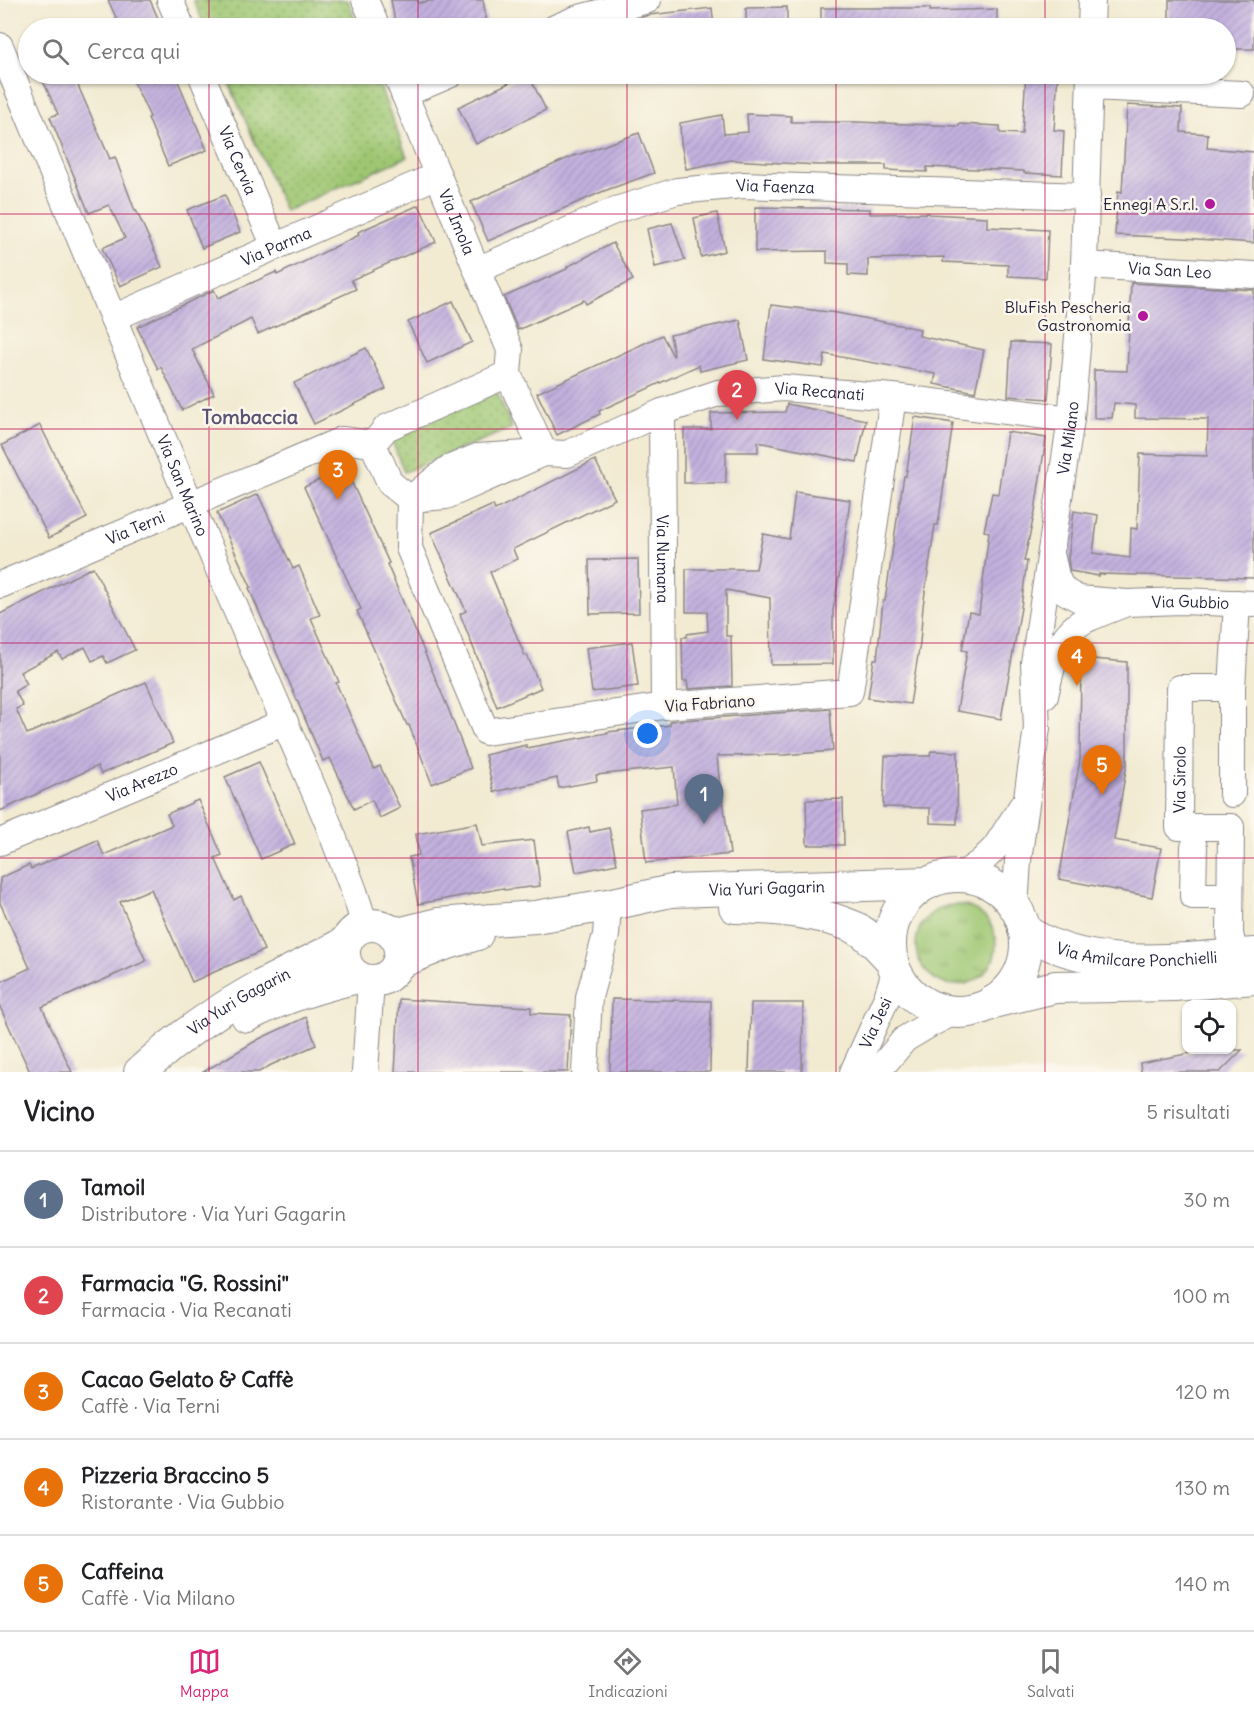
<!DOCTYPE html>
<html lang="it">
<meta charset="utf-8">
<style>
body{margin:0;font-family:Delius,sans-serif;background:#f2f2f2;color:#202124}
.controls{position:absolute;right:18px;bottom:18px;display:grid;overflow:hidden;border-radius:12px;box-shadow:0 2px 4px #0004}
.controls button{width:54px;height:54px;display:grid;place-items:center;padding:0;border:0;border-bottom:2px solid #e0e0e0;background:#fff;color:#202124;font:30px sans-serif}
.you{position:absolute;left:648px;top:734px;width:21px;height:21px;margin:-15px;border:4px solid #fff;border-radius:50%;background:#1a73e8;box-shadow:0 0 0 9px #1a73e833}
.badge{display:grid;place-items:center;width:39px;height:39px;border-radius:50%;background:#db2777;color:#fff;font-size:20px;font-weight:700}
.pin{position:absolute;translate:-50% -50px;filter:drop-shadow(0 2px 3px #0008)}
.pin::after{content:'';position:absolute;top:32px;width:21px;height:18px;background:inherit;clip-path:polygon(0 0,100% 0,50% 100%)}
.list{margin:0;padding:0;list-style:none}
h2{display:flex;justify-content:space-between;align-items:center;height:78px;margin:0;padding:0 24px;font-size:26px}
h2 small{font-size:20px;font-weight:400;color:#757577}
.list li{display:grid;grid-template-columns:39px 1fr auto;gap:18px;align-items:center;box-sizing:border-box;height:96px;padding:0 24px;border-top:2px solid #e0e0e0}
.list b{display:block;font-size:22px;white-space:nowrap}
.list p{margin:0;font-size:20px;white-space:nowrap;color:#757577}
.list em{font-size:20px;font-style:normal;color:#757577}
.icon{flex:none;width:33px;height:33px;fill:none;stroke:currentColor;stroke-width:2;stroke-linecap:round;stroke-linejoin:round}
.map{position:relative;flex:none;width:1254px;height:1072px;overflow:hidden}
.search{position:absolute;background:#fff;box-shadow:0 2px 4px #0004;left:18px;right:18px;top:18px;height:66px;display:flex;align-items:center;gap:15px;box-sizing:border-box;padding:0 21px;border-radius:33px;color:#757577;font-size:22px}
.sheet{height:558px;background:#fff}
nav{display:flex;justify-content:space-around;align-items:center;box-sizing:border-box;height:84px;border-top:2px solid #e0e0e0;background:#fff;font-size:16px;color:#757577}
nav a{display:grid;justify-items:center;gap:3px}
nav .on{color:#db2777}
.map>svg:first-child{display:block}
.grass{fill:url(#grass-tufts);stroke:#607456;stroke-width:1.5}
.park{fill:url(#park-dots);stroke:#607456;stroke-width:1.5}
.building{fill:url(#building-hatch)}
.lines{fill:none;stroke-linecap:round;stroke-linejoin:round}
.minor-casing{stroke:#8a8686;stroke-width:28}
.major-casing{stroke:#8a8686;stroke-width:34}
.minor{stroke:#fff;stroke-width:26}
.major{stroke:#fff;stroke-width:32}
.grid{fill:none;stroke:#c2185b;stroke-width:1.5;stroke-opacity:0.55}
.poi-dot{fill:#b5179e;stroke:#fbf7ec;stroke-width:2}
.labels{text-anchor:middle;stroke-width:5;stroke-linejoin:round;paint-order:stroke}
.street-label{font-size:16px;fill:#22223b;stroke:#fbf7ec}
.poi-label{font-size:16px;fill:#22223b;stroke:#fbf7ec;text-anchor:end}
.quarter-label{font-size:20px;font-weight:bold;fill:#5a5474;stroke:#fbf7ec}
</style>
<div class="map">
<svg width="1254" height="1072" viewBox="0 0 1254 1072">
<defs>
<pattern id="grass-tufts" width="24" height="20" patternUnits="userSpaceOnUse" patternTransform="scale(1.5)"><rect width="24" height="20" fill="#9fc772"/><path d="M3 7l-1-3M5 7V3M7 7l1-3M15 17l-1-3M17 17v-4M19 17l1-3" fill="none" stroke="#81a15f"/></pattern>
<pattern id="park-dots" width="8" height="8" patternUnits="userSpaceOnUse" patternTransform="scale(1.5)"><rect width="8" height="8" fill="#9fc772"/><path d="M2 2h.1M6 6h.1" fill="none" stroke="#81a15f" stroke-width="1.8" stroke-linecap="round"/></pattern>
<pattern id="building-hatch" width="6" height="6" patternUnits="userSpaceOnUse" patternTransform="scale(1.5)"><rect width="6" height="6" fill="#c3b0de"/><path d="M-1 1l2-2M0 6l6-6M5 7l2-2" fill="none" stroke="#a797bf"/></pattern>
</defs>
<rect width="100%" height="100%" fill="#fbf7ec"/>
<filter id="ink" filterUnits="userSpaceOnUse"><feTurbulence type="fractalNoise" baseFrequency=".0167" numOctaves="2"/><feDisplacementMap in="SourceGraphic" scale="12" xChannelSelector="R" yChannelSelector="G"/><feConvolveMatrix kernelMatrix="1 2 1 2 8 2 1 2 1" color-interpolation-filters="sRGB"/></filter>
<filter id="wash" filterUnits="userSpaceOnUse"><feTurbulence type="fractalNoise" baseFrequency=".008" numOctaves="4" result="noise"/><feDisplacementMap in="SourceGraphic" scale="24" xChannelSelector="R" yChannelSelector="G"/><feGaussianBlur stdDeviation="1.35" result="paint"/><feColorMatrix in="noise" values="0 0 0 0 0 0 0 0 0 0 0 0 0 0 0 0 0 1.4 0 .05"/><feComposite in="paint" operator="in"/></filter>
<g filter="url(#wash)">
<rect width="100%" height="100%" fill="#f2ead1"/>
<!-- grass -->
<circle class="grass" cx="956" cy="945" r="40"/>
<!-- park -->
<g class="park">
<path d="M193 0H348L358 28H206Z"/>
<path d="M225 74H375L407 157 285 211Z"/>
<path d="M497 392 512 428 404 472 390 436Z"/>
</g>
<g id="blocks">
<!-- building -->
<g class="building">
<path d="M108 0H150L158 18 135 28H121Z"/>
<path d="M391 0H418V3L436 0H483L487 24 464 28H396Z"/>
<path d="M1169 0H1254V49H1226V28H1169Z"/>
<path d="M787 7V28H746V8Z"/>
<path d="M712 8 714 28H640L639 18 649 15Z"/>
<path d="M821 8H930V11L997 9V28H821Z"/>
<path d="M40 74H73L110 159 115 157 135 211 136 210 162 267 120 286 102 248 125 238 109 205 89 213 50 117 58 114Z"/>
<path d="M130 74H175L207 150 168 166 148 118 150 117Z"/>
<path d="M528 74 546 110 476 144 458 107Z"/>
<path d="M1026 74H1058L1054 130 1064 131 1062 175 1024 173V171L927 167V172L886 170V165H818L731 160 686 169 681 143 680 123 722 115 724 134 748 132 747 114 791 116V122H856L959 126V124L1000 126V133L1022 134Z"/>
<path d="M1127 105 1182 108 1181 132 1208 134 1207 148 1254 152V243L1183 238 1115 235 1118 191 1122 192Z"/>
<path d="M639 133 654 173 604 191 488 241 471 202 575 155V156Z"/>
<path d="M225 195 240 232 202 248 187 210Z"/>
<path d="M419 205 436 242 351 280 356 289 258 334 251 319 192 349 214 394 182 410 161 367 158 369 137 327 214 290 218 298 276 272 277 275 359 235 358 232Z"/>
<path d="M755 207 870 209V214L929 213V214L987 217V227L1048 230 1046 278 1008 276V265L943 262 944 257 868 259V276L848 275V264L827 263V251L755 252Z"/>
<path d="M717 213 725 251 701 257 694 218Z"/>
<path d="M672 223 685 260 655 267 647 229Z"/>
<path d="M613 243 633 280 586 304 584 300 518 330 504 297 567 269V267Z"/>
<path d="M1131 283 1254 290V578L1099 574V576L1070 571 1068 559 1074 511 1098 515 1093 553 1130 558 1131 528 1137 529 1140 454 1207 456 1208 419 1135 418V405L1114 403 1112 418H1094V370L1127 371Z"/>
<path d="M453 301 472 342 427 363 408 322Z"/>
<path d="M771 305 837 313 920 329 919 336 984 350 975 392 934 384 936 374 825 354 823 367 764 359Z"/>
<path d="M740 320 748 360 700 371 699 365 599 411 600 414 557 435 537 393 662 335 673 356 674 355 670 335Z"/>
<path d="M1011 342 1052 344 1048 399 1008 396Z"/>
<path d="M366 348 386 389 314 424 294 383Z"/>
<path d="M787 404 866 420 857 462 758 442V452H726V483H684V429H711V413L785 412Z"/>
<path d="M915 417 953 423 938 525H935L923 606 920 643 910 704 868 698 874 659H877L883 601H885L897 519 904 476H906Z"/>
<path d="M40 425 87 518 49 538 2 445Z"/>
<path d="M1007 432 1046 438 1035 511 1024 561H1027L1021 608 1001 719 957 711 967 651 962 650 969 612 979 614 989 532 984 531 992 493 998 494Z"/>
<path d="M595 460 615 499 513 549 517 559 490 572 525 656 527 655 541 688 497 707 460 614 466 611 431 533 493 505 495 510Z"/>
<path d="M345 468 389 563 387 564 448 708 471 768 432 784 409 725H407L357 611 361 609 304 487Z"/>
<path d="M795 492 850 500 842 559 833 610V664L771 665 770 598 726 590V636H731L732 686 688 689 687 681H683L682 637H687V634L708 631 707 612H686V569H756L763 534 789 539Z"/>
<path d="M258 494 293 569 299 566 320 615 311 618 339 682 336 683 374 769 380 766 400 808 380 818 372 800 354 809 330 758 323 761 249 588 251 587 217 513Z"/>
<path d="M638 559 639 613 590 614 589 560Z"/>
<path d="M93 567 135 650 107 663 103 656 92 661 85 647 62 659 58 652 20 672 27 684 15 691 23 706 16 709 27 734 146 682 173 743 101 774 97 766 0 811V614Z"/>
<path d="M632 642 638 686 592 692 586 648Z"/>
<path d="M1081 658 1127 662V764L1114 840 1161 848 1152 897 1059 879 1080 759Z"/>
<path d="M830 709 833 751 784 755 717 756 721 799H723L730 854 646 863 640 809 677 804 674 767 596 775 597 781 559 788 557 778 494 792 485 755 526 745V748L607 733V732L670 725V721Z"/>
<path d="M931 751 958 752 957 824 930 823V808L883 807 885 756H930Z"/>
<path d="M259 762 295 844 261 859 225 777Z"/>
<path d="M843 799 844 845H807L806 800Z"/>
<path d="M198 800 222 855 215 858 234 900 241 896 264 950 192 982 151 889 120 902 146 961 42 1007 72 1072H30L0 1007V982L30 968 0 903V878L29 865 31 869 97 840 104 855 172 825 167 814Z"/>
<path d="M477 823 482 846 534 840 540 886 504 890 503 888 418 904 409 857 419 855 416 834Z"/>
<path d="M589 827 590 832 609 828 617 864 576 872 568 832Z"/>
<path d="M399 999 531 1007V1013L571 1015 568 1072H395Z"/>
<path d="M612 999 711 1001 710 1072H610Z"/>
<path d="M751 1003H803L802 1072H749Z"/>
<path d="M306 1017 316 1045 271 1065 259 1072H203L259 1039Z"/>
<path d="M1204 1050H1242L1220 1072H1141L1140 1063 1181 1055Z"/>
</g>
</g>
</g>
<g filter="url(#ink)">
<use href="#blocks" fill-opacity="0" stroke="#8a8686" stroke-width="1.5"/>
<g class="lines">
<!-- minor casing -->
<g class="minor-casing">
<g id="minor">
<path d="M170 0 182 28"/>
<path d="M365 0 377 28"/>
<path d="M555 28 579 18 648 0"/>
<path d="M1091 28 1092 0"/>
<path id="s1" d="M0 46 190 503 326 818 354 891 365 925"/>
<path id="s2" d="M201 74 275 247"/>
<path id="s3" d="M396 74 510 350 508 374 544 453 446 496 410 499 390 483 373 444 386 428 508 374"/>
<path d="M1090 87 1242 94"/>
<path d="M404 94 451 74"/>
<path id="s4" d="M1084 265 1254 275"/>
<path id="s5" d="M477 270 616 210 677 191 743 185 1087 196"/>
<path id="s6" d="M113 318 438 175"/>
<path id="s7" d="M893 397 850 692 664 706 486 732 409 548 410 499 448 469 477 457 544 453 567 454 662 412 718 393 784 388 893 397 1071 419"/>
<path id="s8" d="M662 412 664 706"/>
<path id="s9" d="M1052 558 1056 576 1060 585 1066 592 1079 599 1127 603 1181 601 1254 604"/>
<path id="s10" d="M0 585 342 440 373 444"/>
<path d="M1045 696C1051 668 1057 635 1085 620 1098 614 1111 609 1124 604"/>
<path d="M1232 794V688"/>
<path id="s11" d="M0 842 285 722"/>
<path d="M1194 847 1193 896H1230"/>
<path d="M961 876 981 862 995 848 1022 806"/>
<path id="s12" d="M1015 908 1018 860 1037 728 1034 663 1071 419 1084 265 1090 74"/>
<path id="s13" d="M1235 955 1230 934 1231 827H1179L1180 688H1232L1237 603"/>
<path d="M365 1072 371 981"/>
<path d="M585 1072 589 997 606 935 608 905"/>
<path id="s14" d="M853 1072 887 997 895 972"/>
<path d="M877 1072 905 1039 930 1024 954 1012"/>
</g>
</g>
<!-- major casing -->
<g class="major-casing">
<g id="major">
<circle cx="958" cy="944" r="68"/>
<path d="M735 907C773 908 814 911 849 925 866 931 879 947 891 960"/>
<circle cx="372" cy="953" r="28"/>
<path id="s15" d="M1024 930C1089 975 1180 958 1254 954"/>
<path id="s16" d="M390 931 402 933 438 924 535 917 608 905 671 891 928 883"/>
<path d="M398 963 442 945 477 934"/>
<path d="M993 1002 1055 987 1174 985 1254 978"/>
<path d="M247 1016C282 997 320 986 358 977"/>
<path id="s17" d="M140 1072C174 1041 211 1014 252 991 283 974 315 960 346 942"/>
</g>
</g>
<!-- minor -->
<use href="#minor" class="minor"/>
<!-- major -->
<use href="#major" class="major"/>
</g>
</g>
<!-- grid -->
<path class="grid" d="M209 0V28M418 0V28M627 0V28M836 0V28M1045 0V28M209 74V1072M418 74V1072M627 74V1072M836 74V1072M1045 74V1072M0 214H1254M0 429H1254M0 643H1254M0 858H1254"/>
<!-- markers -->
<g class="poi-dot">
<circle cx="1210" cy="204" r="6"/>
<circle cx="1143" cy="316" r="6"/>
</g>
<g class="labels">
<!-- street labels -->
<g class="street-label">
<text dy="6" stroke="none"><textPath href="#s2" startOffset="94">Via Cervia</textPath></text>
<text dy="6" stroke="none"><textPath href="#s5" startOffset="314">Via Faenza</textPath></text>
<text dy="6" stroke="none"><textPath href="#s3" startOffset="160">Via Imola</textPath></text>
<text dy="6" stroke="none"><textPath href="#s6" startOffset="178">Via Parma</textPath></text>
<text dy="6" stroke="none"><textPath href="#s4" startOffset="86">Via San Leo</textPath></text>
<text dy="6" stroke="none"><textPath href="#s7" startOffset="1348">Via Recanati</textPath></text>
<text dy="6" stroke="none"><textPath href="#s12" startOffset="474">Via Milano</textPath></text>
<text dy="6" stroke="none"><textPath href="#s1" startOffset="476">Via San Marino</textPath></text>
<text dy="6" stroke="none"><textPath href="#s10" startOffset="147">Via Terni</textPath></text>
<text dy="6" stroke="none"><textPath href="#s8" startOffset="147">Via Numana</textPath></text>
<text dy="6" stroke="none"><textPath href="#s9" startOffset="164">Via Gubbio</textPath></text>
<text transform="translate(710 703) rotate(-4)" y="6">Via Fabriano</text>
<text dy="6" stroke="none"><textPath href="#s13" startOffset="228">Via Sirolo</textPath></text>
<text dy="6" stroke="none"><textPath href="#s11" startOffset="154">Via Arezzo</textPath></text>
<text dy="6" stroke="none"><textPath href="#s16" startOffset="381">Via Yuri Gagarin</textPath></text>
<text dy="6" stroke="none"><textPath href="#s15" startOffset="118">Via Amilcare Ponchielli</textPath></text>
<text dy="6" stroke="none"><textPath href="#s17" startOffset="122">Via Yuri Gagarin</textPath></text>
<text dy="6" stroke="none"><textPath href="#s14" startOffset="54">Via Jesi</textPath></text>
</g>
<!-- poi labels -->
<g class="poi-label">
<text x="1198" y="210">Ennegi A S.r.l.</text>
<text x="1131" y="313">BluFish Pescheria<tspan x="1131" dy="18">Gastronomia</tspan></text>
</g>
<!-- quarter labels -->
<g class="quarter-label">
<text x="250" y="424">Tombaccia</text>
</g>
</g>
</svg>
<div class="controls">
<button><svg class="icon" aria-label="locate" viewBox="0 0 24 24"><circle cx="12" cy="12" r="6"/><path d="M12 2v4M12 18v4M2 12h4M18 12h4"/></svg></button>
</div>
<div class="you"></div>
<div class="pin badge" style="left:704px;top:824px;background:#5c6f8a">1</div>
<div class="pin badge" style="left:737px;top:420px;background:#e0444e">2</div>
<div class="pin badge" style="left:338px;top:500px;background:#e8710a">3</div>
<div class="pin badge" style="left:1077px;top:686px;background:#e8710a">4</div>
<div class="pin badge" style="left:1102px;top:795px;background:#e8710a">5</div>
<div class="search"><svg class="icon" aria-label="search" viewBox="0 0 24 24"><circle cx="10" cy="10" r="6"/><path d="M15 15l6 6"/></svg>Cerca qui</div>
</div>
<section class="sheet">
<h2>Vicino<small>5 risultati</small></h2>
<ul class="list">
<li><span class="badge" style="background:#5c6f8a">1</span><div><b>Tamoil</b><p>Distributore · Via Yuri Gagarin</p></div><em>30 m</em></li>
<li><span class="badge" style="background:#e0444e">2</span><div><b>Farmacia &quot;G. Rossini&quot;</b><p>Farmacia · Via Recanati</p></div><em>100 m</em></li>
<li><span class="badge" style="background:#e8710a">3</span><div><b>Cacao Gelato &amp; Caffè</b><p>Caffè · Via Terni</p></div><em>120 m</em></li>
<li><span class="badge" style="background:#e8710a">4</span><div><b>Pizzeria Braccino 5</b><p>Ristorante · Via Gubbio</p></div><em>130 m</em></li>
<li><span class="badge" style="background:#e8710a">5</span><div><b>Caffeina</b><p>Caffè · Via Milano</p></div><em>140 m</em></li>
</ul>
</section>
<nav>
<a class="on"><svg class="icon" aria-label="map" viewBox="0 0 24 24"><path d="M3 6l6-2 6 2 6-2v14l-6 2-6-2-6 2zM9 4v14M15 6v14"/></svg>Mappa</a>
<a><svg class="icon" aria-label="directions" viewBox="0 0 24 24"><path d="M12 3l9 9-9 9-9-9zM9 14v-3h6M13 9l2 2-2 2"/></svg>Indicazioni</a>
<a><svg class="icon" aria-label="saved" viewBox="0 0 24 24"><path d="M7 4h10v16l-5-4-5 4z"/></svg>Salvati</a>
</nav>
